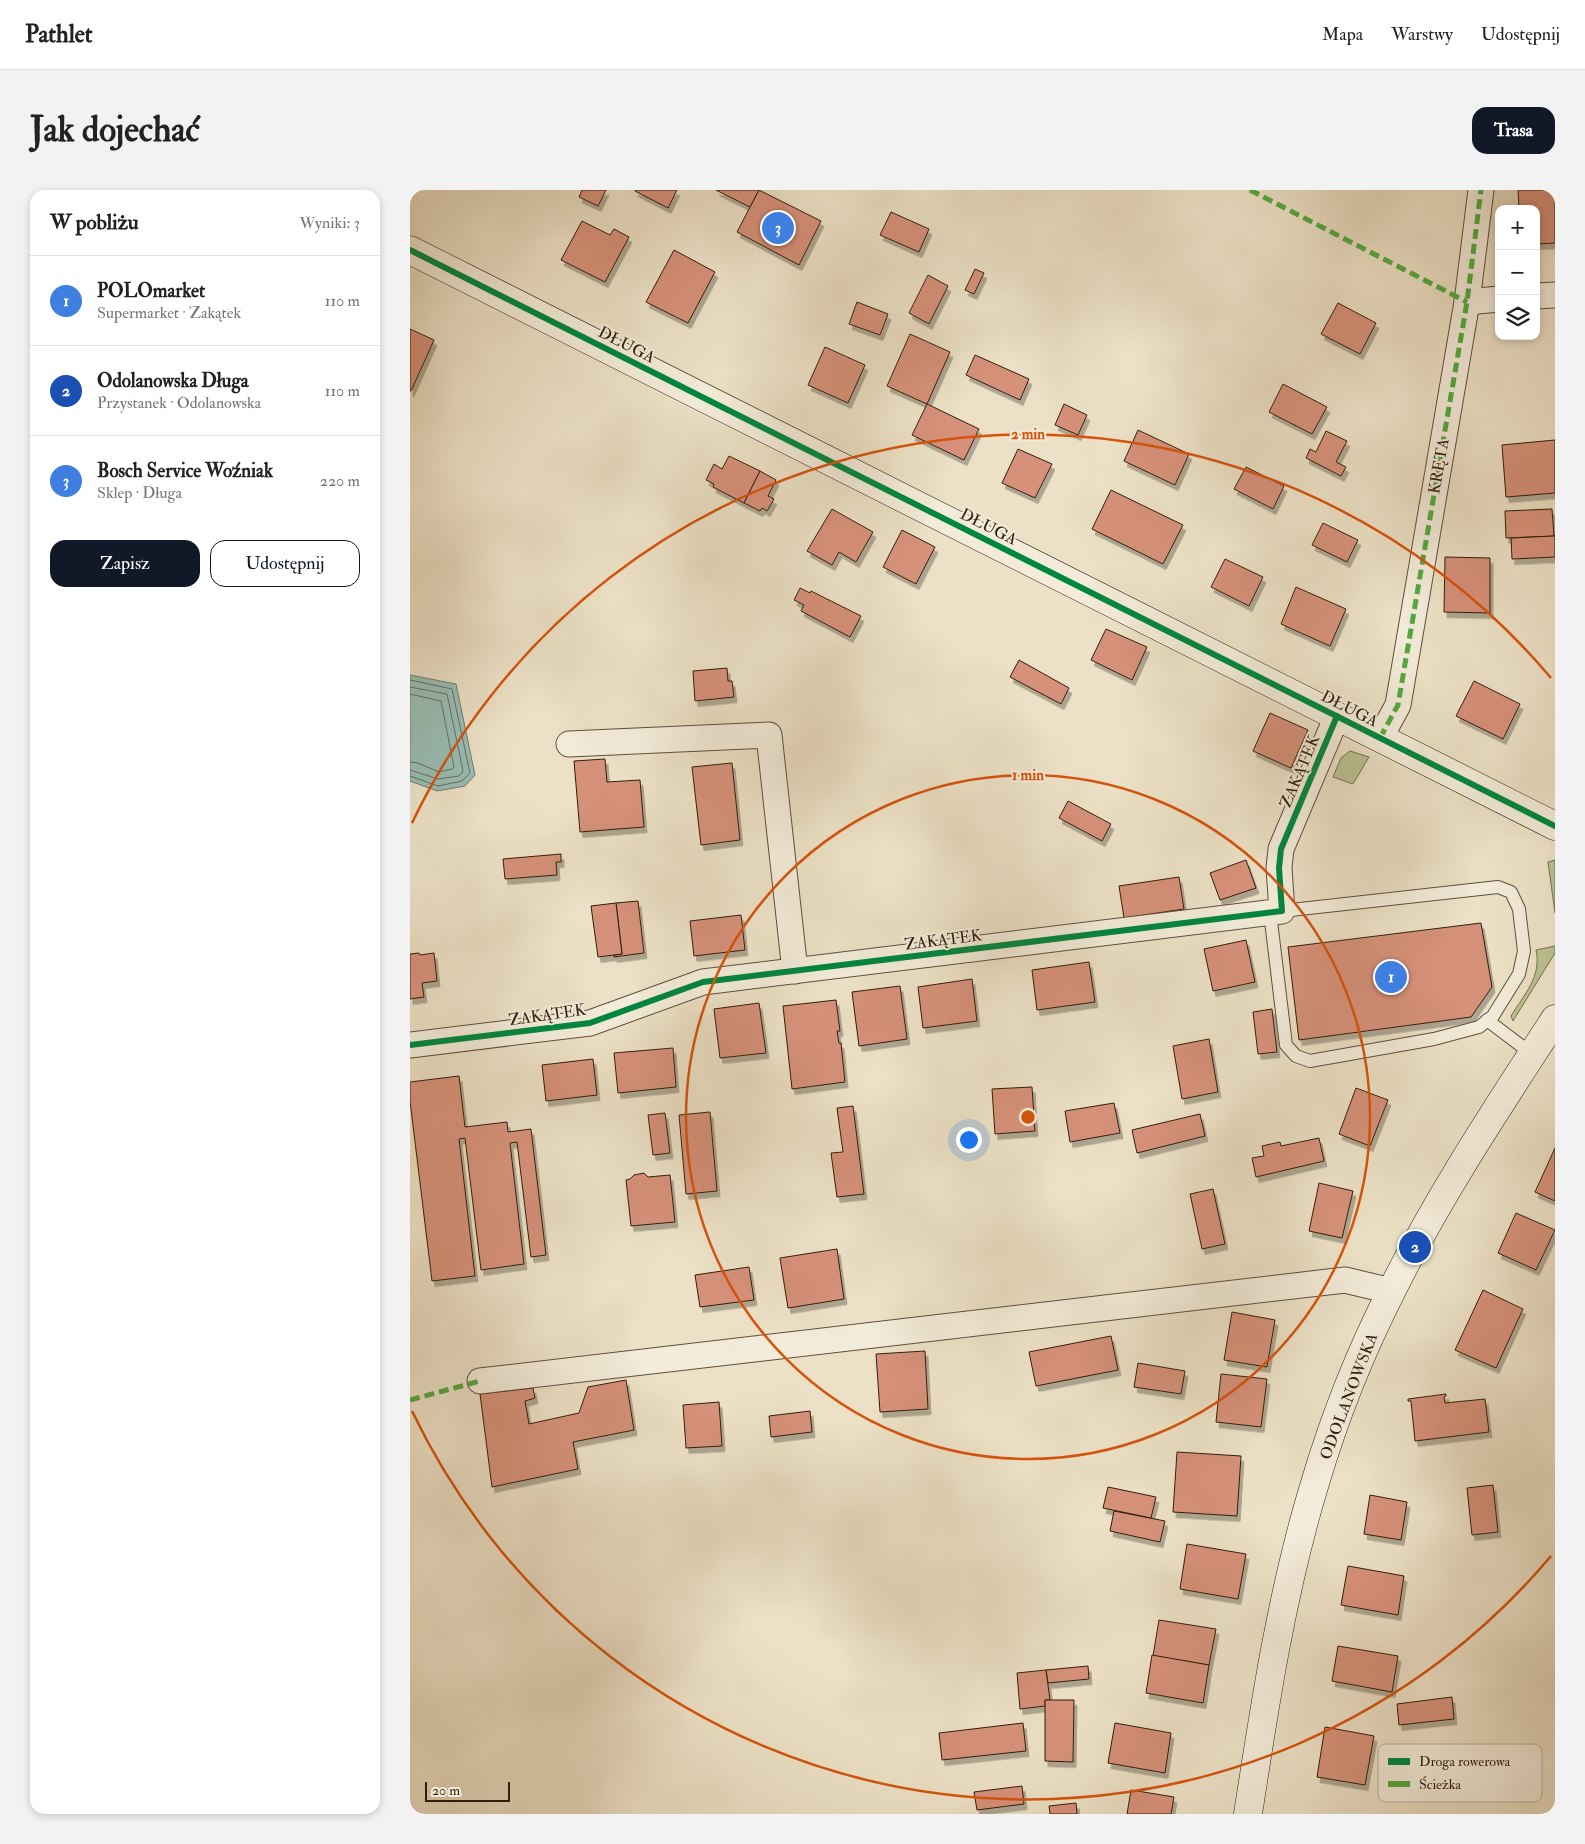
<!DOCTYPE html>
<html lang="pl">
<meta charset="utf-8">
<style>
body{margin:0;font-family:"IM FELL Double Pica",serif;background:#f2f2f2;color:#222}
.controls{position:absolute;right:15px;top:15px;display:grid;overflow:hidden;border-radius:10px;box-shadow:0 2px 8px #0003}
.controls button{width:45px;height:45px;display:grid;place-items:center;padding:0;border:0;border-bottom:1px solid #e0e0e0;background:#fff;color:#222;font:25px sans-serif}
.scale{position:absolute;left:15px;bottom:12px;width:85px;box-sizing:border-box;padding-left:5px;border:2px solid #311d0d;border-top:0;font-size:14px;line-height:18px;white-space:nowrap;color:#311d0d;-webkit-text-stroke:4px #f3ecda;paint-order:stroke}
.you{position:absolute;left:558px;top:949px;width:18px;height:18px;margin:-12px;border:4px solid #fff;border-radius:50%;background:#1a73e8;box-shadow:0 0 0 8px #1a73e833}
.badge{display:grid;place-items:center;width:32px;height:32px;border-radius:50%;background:#111827;color:#fff;font-size:16px;font-weight:700}
.pin{position:absolute;translate:-50% -50%;border:2px solid #fff;box-shadow:0 1px 5px #0006}
.list{margin:0;padding:0;list-style:none}
h2{display:flex;justify-content:space-between;align-items:center;height:65px;margin:0;padding:0 20px;font-size:21px}
h2 small{font-size:16px;font-weight:400;color:#767676}
.list li{display:grid;grid-template-columns:32px 1fr auto;gap:15px;align-items:center;box-sizing:border-box;height:90px;padding:0 20px;border-top:1px solid #e0e0e0}
.list b{display:block;font-size:19px;white-space:nowrap}
.list p{margin:0;font-size:16px;white-space:nowrap;color:#767676}
.list em{font-size:16px;font-style:normal;color:#767676}
.actions{display:flex;gap:10px;padding:15px 20px}
.actions a{flex:1;padding:11px 0;border:1px solid #111827;border-radius:15px;text-align:center;font-size:18px;color:#111827}
.actions .main{background:#111827;color:#fff}
.icon{flex:none;width:28px;height:28px;fill:none;stroke:currentColor;stroke-width:2;stroke-linecap:round;stroke-linejoin:round}
.map{position:relative;flex:none;width:1145px;height:1624px;overflow:hidden;border-radius:15px}
header{display:flex;align-items:center;gap:30px;box-sizing:border-box;height:70px;padding:0 25px;background:#fff;border-bottom:1px solid #e0e0e0}
header strong{font-size:24px}
nav{display:flex;gap:28px;margin-inline-start:auto;font-size:18px}
.intro{display:flex;align-items:center;justify-content:space-between;box-sizing:border-box;height:120px;padding:0 30px}
h1{margin:0;font-size:35px}
.button{padding:12px 22px;border-radius:15px;background:#111827;color:#fff;font-size:18px;font-weight:700}
main{display:flex;gap:30px;padding:0 30px}
aside{flex:1;background:#fff;border-radius:15px;box-shadow:0 2px 8px #0003}
.map>svg:first-child{display:block}
.green{fill:#bac293;stroke:#767050}
.water{fill:#99beb5;stroke:#6f7e72}
.lines{fill:none;stroke-linecap:round;stroke-linejoin:round}
.shore{stroke:#656e61;stroke-width:1}
.building{fill:#d6917a;stroke:#311d0d;filter:url(#shadow)}
.lane-casing{stroke:#604e3b;stroke-width:14}
.street-casing{stroke:#604e3b;stroke-width:27}
.secondary-casing{stroke:#311d0d;stroke-width:29}
.lane{stroke:#f3ecda;stroke-width:12}
.street{stroke:#f3ecda;stroke-width:25}
.secondary{stroke:#f3ecda;stroke-width:28}
.quiet{stroke:#54a941;stroke-width:5;stroke-dasharray:10 5;stroke-linecap:butt}
.cycleway-casing{stroke:#f3ecda;stroke-width:9}
.cycleway{stroke:#00873e;stroke-width:6}
.ring{fill:none;stroke:#d6530c;stroke-width:2.5}
.labels{text-anchor:middle;stroke-width:4;stroke-linejoin:round;paint-order:stroke}
.street-label{font-size:16px;fill:#311d0d;stroke:#f3ecda}
.key{fill:#f3ecda;stroke:#b9ae9c;stroke-width:1}
.key-label{font-size:14px;fill:#311d0d}
.centre{fill:#d6530c;stroke:#f3ecda;stroke-width:2.5}
.ring-label{font-size:15px;text-anchor:middle;font-weight:bold;fill:#d6530c;stroke:#f3ecda;stroke-width:4;stroke-linejoin:round;paint-order:stroke}
</style>
<header>
<strong>Pathlet</strong>
<nav><a>Mapa</a><a>Warstwy</a><a>Udostępnij</a></nav>
</header>
<div class="intro"><h1>Jak dojechać</h1><a class="button">Trasa</a></div>
<main>
<aside>
<h2>W pobliżu<small>Wyniki: 3</small></h2>
<ul class="list">
<li><span class="badge" style="background:#3f7fe0">1</span><div><b>POLOmarket</b><p>Supermarket · Zakątek</p></div><em>110 m</em></li>
<li><span class="badge" style="background:#1a4fb4">2</span><div><b>Odolanowska Długa</b><p>Przystanek · Odolanowska</p></div><em>110 m</em></li>
<li><span class="badge" style="background:#3f7fe0">3</span><div><b>Bosch Service Woźniak</b><p>Sklep · Długa</p></div><em>220 m</em></li>
</ul>
<div class="actions"><a class="main">Zapisz</a><a>Udostępnij</a></div>
</aside>
<div class="map">
<svg width="1145" height="1624" viewBox="0 0 1145 1624">
<defs>
<filter id="shadow"><feDropShadow dx="3" dy="5.5" stdDeviation="0" flood-color="#0004"/></filter>
</defs>
<rect width="100%" height="100%" fill="#ece1c6"/>
<filter id="stains"><feTurbulence type="fractalNoise" baseFrequency=".004" numOctaves="4"/><feColorMatrix values="0 0 0 0 .2 0 0 0 0 .09 0 0 0 0 .02 0 0 0 .5 -.17"/></filter>
<radialGradient id="worn" r=".72"><stop offset=".6" stop-color="#630" stop-opacity="0"/><stop offset="1" stop-color="#630" stop-opacity=".3"/></radialGradient>
<!-- green -->
<g class="green">
<path d="M940 561 959 567 943 594 923 587 931 568Z"/>
<path d="M1145 670V723L1138 672Z"/>
<path d="M1145 756V763L1103 831 1101 826C1114 805 1132 786 1126 760Z"/>
</g>
<!-- water -->
<path class="water" d="M0 485 46 494 65 585 55 596 27 601 0 591Z"/>
<g class="lines">
<!-- shore -->
<g class="shore">
<path d="M0 490 42 499 60 583 52 591 28 596 0 586"/>
<path d="M0 497 37 504 53 581 49 586 28 589 0 580"/>
<path d="M0 504 31 511 44 577 42 579 29 582 8 573 0 572"/>
</g>
</g>
<!-- building -->
<g class="building">
<path d="M172 0H196L188 16 169 7Z"/>
<path d="M225 0H267L258 18 225 1Z"/>
<path d="M306 0H349L340 17Z"/>
<path d="M349 0 411 31 389 75 327 42Z"/>
<path d="M1108 0H1145V53L1126 54V19H1109Z"/>
<path d="M481 22 519 39 509 62 470 45Z"/>
<path d="M172 31 200 45 204 39 219 47 195 92 151 70Z"/>
<path d="M264 60 305 82 278 133 236 112Z"/>
<path d="M565 79 574 83 564 104 555 100Z"/>
<path d="M518 85 538 96 519 134 499 123Z"/>
<path d="M447 112 478 124 470 145 439 134Z"/>
<path d="M928 113 966 133 950 164 911 144Z"/>
<path d="M0 139 24 150 1 201H0Z"/>
<path d="M500 144 540 162 517 214 477 196Z"/>
<path d="M415 157 455 175 438 213 398 195Z"/>
<path d="M565 165 619 189 610 210 556 185Z"/>
<path d="M873 194 917 217 902 244 859 222Z"/>
<path d="M517 214 569 239 554 270 502 245Z"/>
<path d="M654 214 677 225 668 245 645 235Z"/>
<path d="M728 240 779 264 765 295 714 271Z"/>
<path d="M916 241 937 251 926 272 936 277 931 286 896 268 900 259 906 262Z"/>
<path d="M1145 250V303L1096 307 1092 255Z"/>
<path d="M608 259 642 274 625 308 592 293Z"/>
<path d="M319 266 350 281 334 313 303 297 304 294 296 290 304 274 312 279Z"/>
<path d="M836 277 874 296 863 319 824 299Z"/>
<path d="M350 281 366 290 358 306 364 309 357 321 352 318 350 321 334 313Z"/>
<path d="M701 300 773 335 753 374 682 339Z"/>
<path d="M422 319 463 342 446 372 429 362 422 375 397 361Z"/>
<path d="M1142 319 1144 346 1096 348 1095 321Z"/>
<path d="M913 333 948 350 937 372 902 355Z"/>
<path d="M492 340 525 357 506 394 473 377Z"/>
<path d="M1144 346H1145V367L1102 369 1101 348Z"/>
<path d="M1035 367 1080 368V423L1034 422Z"/>
<path d="M815 369 853 387 839 416 801 397Z"/>
<path d="M886 397 936 419 920 456 871 434Z"/>
<path d="M390 398 400 403 401 401 451 426 440 447 391 421 394 415 384 410Z"/>
<path d="M696 439 737 457 722 490 681 470Z"/>
<path d="M609 470 659 498 651 514 600 487Z"/>
<path d="M317 478 318 491H322L324 507 285 511 283 481Z"/>
<path d="M1064 491 1110 514 1093 549 1046 526Z"/>
<path d="M860 523 898 540 881 578 843 561Z"/>
<path d="M195 569 197 592 230 590 234 637 170 642 164 571Z"/>
<path d="M322 573 330 650 291 655 282 577Z"/>
<path d="M658 611 701 634 692 651 649 628Z"/>
<path d="M151 664V672H146L147 685 95 689 93 669Z"/>
<path d="M836 670 846 698 810 710 800 683Z"/>
<path d="M769 687 774 719 714 728 709 696Z"/>
<path d="M228 711 234 763 204 767V765L212 764 206 713Z"/>
<path d="M206 713 212 764 188 767 181 716Z"/>
<path d="M331 725 335 760 284 766 280 731Z"/>
<path d="M1071 733 1082 797 1061 827 889 850 878 757Z"/>
<path d="M836 750 845 792 803 801 794 759Z"/>
<path d="M9 763 10 765 24 763 27 791 12 793 14 807 0 809V764Z"/>
<path d="M679 772 685 812 627 820 622 780Z"/>
<path d="M562 789 567 831 513 838 508 797Z"/>
<path d="M490 796 497 849 449 856 442 802Z"/>
<path d="M426 810 430 841H427L429 853H431L435 892 382 899 373 816Z"/>
<path d="M349 813 356 863 310 868 304 819Z"/>
<path d="M862 819 867 862 848 864 843 822Z"/>
<path d="M799 849 808 902 772 909 763 856Z"/>
<path d="M263 858 266 897 208 903 204 863Z"/>
<path d="M183 869 187 905 136 911 132 875Z"/>
<path d="M49 886 55 937 97 932 98 942 121 939 136 1065 121 1067 107 952 100 953 114 1074 71 1080 55 948 49 949 65 1086 22 1091 0 911V892Z"/>
<path d="M622 897 625 941 585 944 582 899Z"/>
<path d="M946 898 978 910 960 956 929 944Z"/>
<path d="M704 913 710 943 660 952 655 921Z"/>
<path d="M443 916 454 1004 427 1007 421 963 433 962 427 918Z"/>
<path d="M300 922 307 1001 276 1004 269 925Z"/>
<path d="M255 923 260 963 243 965 238 925Z"/>
<path d="M790 924 795 946 727 963 722 940Z"/>
<path d="M909 948 914 971 846 987 842 968 854 966 852 956 870 952 871 956Z"/>
<path d="M1145 958V1011L1125 1002Z"/>
<path d="M234 983 238 987 260 985 265 1032 221 1036 216 990 220 989 224 985Z"/>
<path d="M909 993 943 1001 932 1048 899 1041Z"/>
<path d="M803 999 815 1054 792 1059 780 1004Z"/>
<path d="M1106 1023 1145 1040 1126 1080 1088 1063Z"/>
<path d="M427 1059 434 1109 378 1118 370 1068Z"/>
<path d="M339 1077 344 1110 290 1117 285 1085Z"/>
<path d="M1073 1100 1113 1119 1086 1178 1045 1160Z"/>
<path d="M822 1122 865 1130 857 1177 814 1170Z"/>
<path d="M701 1146 708 1180 626 1196 619 1162Z"/>
<path d="M515 1161 518 1219 470 1222 466 1164Z"/>
<path d="M728 1173 775 1181 771 1204 724 1197Z"/>
<path d="M811 1184 857 1189 851 1237 806 1232Z"/>
<path d="M216 1190 224 1240 163 1252 168 1279 82 1297 70 1204 123 1198 125 1208 115 1211 119 1234 169 1223 178 1197Z"/>
<path d="M1036 1204V1206L1034 1207 1035 1213 1075 1209 1079 1242 1005 1251 1001 1211H998V1209Z"/>
<path d="M309 1212 312 1256 276 1258 273 1215Z"/>
<path d="M400 1221 402 1242 361 1247 359 1226Z"/>
<path d="M767 1262 831 1266 827 1326 763 1322Z"/>
<path d="M1083 1295 1088 1342 1062 1345 1057 1298Z"/>
<path d="M698 1297 746 1307 741 1328 693 1318Z"/>
<path d="M960 1305 997 1312 991 1350 954 1344Z"/>
<path d="M704 1321 755 1331 750 1352 700 1341Z"/>
<path d="M777 1354 836 1364 828 1409 770 1399Z"/>
<path d="M938 1376 994 1386 988 1425 931 1415Z"/>
<path d="M749 1430 806 1439 799 1475 743 1466Z"/>
<path d="M928 1456 988 1466 982 1502 922 1491Z"/>
<path d="M742 1465 799 1475 793 1513 736 1503Z"/>
<path d="M678 1476 679 1489 638 1493 636 1480Z"/>
<path d="M636 1480 640 1510H635V1516L610 1519 607 1483Z"/>
<path d="M1042 1507 1044 1529 989 1535 987 1514Z"/>
<path d="M635 1510H664L663 1572 635 1571Z"/>
<path d="M613 1533 616 1561 532 1570 529 1543Z"/>
<path d="M705 1533 761 1543 755 1583 698 1573Z"/>
<path d="M915 1537 964 1546 955 1595 907 1587Z"/>
<path d="M612 1596 614 1614 567 1620 564 1602Z"/>
<path d="M721 1600 764 1607 761 1624H717Z"/>
<path d="M666 1613 667 1624H640L639 1616Z"/>
</g>
<g class="lines">
<!-- lane casing -->
<g class="lane-casing">
<g id="lane">
<path d="M860 723 876 855 886 866 900 871 1024 849 1069 837 1083 826 1109 784 1114 761 1109 719 1101 702 1088 697 872 721"/>
<path d="M1077 830 1122 864"/>
</g>
</g>
<!-- street casing -->
<g class="street-casing">
<g id="street">
<path d="M1126 106 1145 105"/>
<path d="M1057 112 1089 109"/>
<path d="M970 548 988 515 1057 112 1071 0"/>
<path d="M159 554 359 545 385 781"/>
<path d="M0 855 180 833 293 792 872 721 869 678 871 659 927 526"/>
<path d="M70 1191 935 1090 981 1101"/>
</g>
</g>
<!-- secondary casing -->
<g class="secondary-casing">
<g id="secondary">
<path d="M0 60 1145 636"/>
<path d="M838 1624C855 1513 872 1401 905 1293 924 1229 952 1159 982 1100 1029 1005 1088 917 1145 829"/>
</g>
</g>
<!-- lane -->
<use href="#lane" class="lane"/>
<!-- street -->
<use href="#street" class="street"/>
<!-- secondary -->
<use href="#secondary" class="secondary"/>
<!-- quiet -->
<g class="quiet">
<path d="M840 0 1057 112"/>
<path d="M970 548 988 515 1057 112 1071 0"/>
<path d="M0 1210 70 1191"/>
</g>
<!-- cycleway casing -->
<g class="cycleway-casing">
<g id="cycleway">
<path d="M0 60 1145 636"/>
<path d="M0 855 180 833 293 792 872 721 869 678 871 659 927 526"/>
</g>
</g>
<!-- cycleway -->
<use href="#cycleway" class="cycleway"/>
</g>
<!-- distance rings -->
<g class="ring">
<circle cx="618" cy="927" r="342"/>
<path d="M1141 1366A683 683 0 0 1 2 1221M2 633A683 683 0 0 1 1141 488"/>
</g>
<g class="labels">
<!-- street labels -->
<g class="street-label">
<text transform="translate(217 154) rotate(27)" y="6">DŁUGA</text>
<text transform="translate(1028 276) rotate(-80)" y="6">KRĘTA</text>
<text transform="translate(579 336) rotate(27)" y="6">DŁUGA</text>
<text transform="translate(940 518) rotate(27)" y="6">DŁUGA</text>
<text transform="translate(889 581) rotate(-67)" y="6">ZAKĄTEK</text>
<text transform="translate(533 749) rotate(-7)" y="6">ZAKĄTEK</text>
<text transform="translate(137 824) rotate(-8)" y="6">ZAKĄTEK</text>
<text transform="translate(938 1206) rotate(-69)" y="6">ODOLANOWSKA</text>
</g>
</g>
<!-- legend -->
<rect x="968" y="1554" width="164" height="58" rx="8" class="key"/>
<rect x="978" y="1568" width="22" height="7" fill="#00873e"/>
<rect x="978" y="1591" width="22" height="6" fill="#54a941"/>
<g class="key-label">
<text x="1009" y="1576">Droga rowerowa</text>
<text x="1009" y="1599">Ścieżka</text>
</g>
<circle cx="618" cy="927" r="8" class="centre"/>
<g class="ring-label">
<text x="618" y="249">2 min</text>
<text x="618" y="590">1 min</text>
</g>
<rect width="100%" height="100%" filter="url(#stains)"/>
<rect width="100%" height="100%" fill="url(#worn)"/>
</svg>
<div class="controls">
<button>+</button>
<button>−</button>
<button><svg class="icon" aria-label="layers" viewBox="0 0 24 24"><path d="M12 4l9 5-9 5-9-5zM3 14l9 5 9-5"/></svg></button>
</div>
<div class="scale">20 m</div>
<div class="you"></div>
<div class="pin badge" style="left:981px;top:787px;background:#3f7fe0">1</div>
<div class="pin badge" style="left:1005px;top:1057px;background:#1a4fb4">2</div>
<div class="pin badge" style="left:368px;top:38px;background:#3f7fe0">3</div>
</div>
</main>
